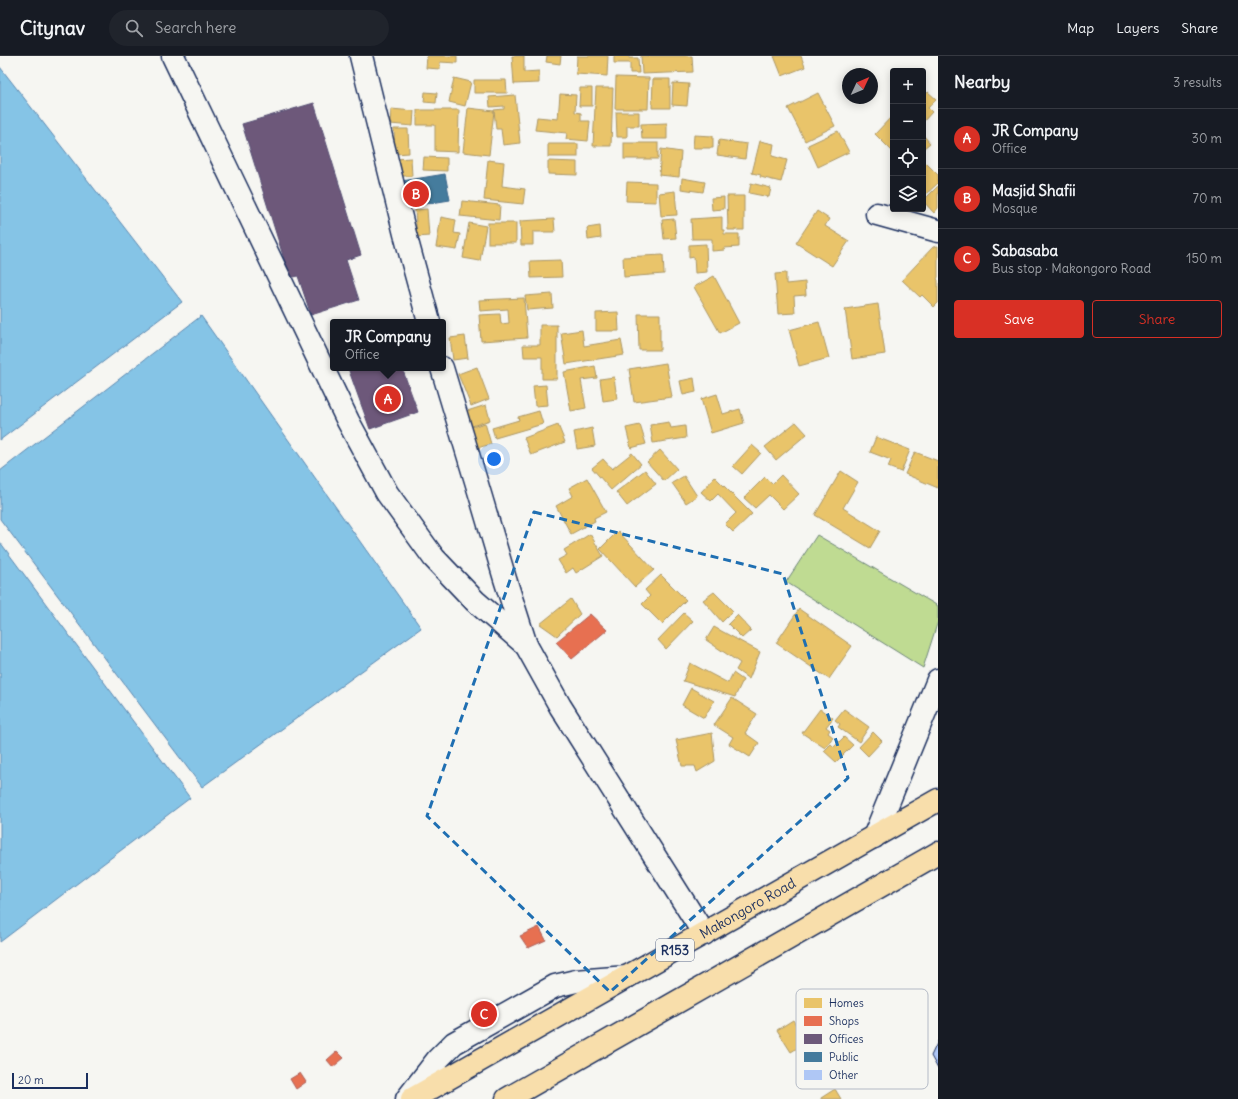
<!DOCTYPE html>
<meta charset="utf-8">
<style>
body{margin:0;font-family:Delius,sans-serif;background:#20242c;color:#f1f3f6}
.controls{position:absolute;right:12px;top:12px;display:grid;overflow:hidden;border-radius:4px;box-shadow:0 2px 10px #0003}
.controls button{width:36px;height:36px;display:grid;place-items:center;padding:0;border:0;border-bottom:1px solid #363941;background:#171b24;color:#f1f3f6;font:20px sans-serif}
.compass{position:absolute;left:842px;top:12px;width:36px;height:36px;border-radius:50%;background:#171b24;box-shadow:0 2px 10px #0003;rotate:46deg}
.scale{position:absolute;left:12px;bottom:10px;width:76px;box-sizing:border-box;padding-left:4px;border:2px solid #1b2f5e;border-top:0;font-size:11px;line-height:14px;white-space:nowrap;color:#1b2f5e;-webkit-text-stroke:3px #f6f6f2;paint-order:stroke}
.you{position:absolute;left:494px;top:403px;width:14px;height:14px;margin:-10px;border:3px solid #fff;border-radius:50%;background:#1a73e8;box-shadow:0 0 0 6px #1a73e833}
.badge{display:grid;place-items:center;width:26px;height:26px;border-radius:50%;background:#d93025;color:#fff;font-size:13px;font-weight:700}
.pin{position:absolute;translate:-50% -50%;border:2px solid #fff;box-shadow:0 1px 4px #0006}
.popup{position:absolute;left:330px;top:263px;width:116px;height:52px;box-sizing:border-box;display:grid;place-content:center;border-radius:4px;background:#171b24;filter:drop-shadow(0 1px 3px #0005);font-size:13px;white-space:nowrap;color:#9ea1a6}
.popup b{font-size:15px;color:#f1f3f6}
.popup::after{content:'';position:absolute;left:50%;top:100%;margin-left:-8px;border:8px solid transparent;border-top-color:#171b24}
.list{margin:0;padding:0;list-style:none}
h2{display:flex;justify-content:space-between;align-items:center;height:52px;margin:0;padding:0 16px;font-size:17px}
h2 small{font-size:13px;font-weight:400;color:#9ea1a6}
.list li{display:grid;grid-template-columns:26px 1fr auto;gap:12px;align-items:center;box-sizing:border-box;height:60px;padding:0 16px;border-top:1px solid #363941}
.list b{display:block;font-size:15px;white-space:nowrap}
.list p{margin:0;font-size:13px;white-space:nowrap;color:#9ea1a6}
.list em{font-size:13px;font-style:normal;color:#9ea1a6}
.actions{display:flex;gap:8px;padding:12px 16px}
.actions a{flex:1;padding:9px 0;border:1px solid #d93025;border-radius:4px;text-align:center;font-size:14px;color:#d93025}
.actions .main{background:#d93025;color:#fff}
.icon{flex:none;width:22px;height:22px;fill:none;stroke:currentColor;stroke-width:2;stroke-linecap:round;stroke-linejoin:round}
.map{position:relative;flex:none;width:938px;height:1043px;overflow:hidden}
header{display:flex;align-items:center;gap:24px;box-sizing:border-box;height:56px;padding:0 20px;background:#171b24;border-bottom:1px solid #363941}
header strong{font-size:19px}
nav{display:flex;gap:22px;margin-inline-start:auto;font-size:14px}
.search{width:280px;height:36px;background:#20242c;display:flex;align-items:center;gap:10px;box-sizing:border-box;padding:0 14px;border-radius:22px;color:#9ea1a6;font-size:15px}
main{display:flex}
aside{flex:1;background:#171b24}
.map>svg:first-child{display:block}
.green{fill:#bfdb92;stroke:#6d8578}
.water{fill:#85c4e6;stroke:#5b88b0}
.homes{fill:#e9c46a;stroke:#ab9766}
.shops{fill:#e76f51;stroke:#aa5c55}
.offices{fill:#6d597a;stroke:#544c72}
.public{fill:#457b9d;stroke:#38648a}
.building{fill:#afc7f5;stroke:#1b2f5e}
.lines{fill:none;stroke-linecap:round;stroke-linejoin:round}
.minor-casing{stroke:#1b2f5e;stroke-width:25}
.major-casing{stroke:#1b2f5e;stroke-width:25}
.minor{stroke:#f6f6f2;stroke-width:22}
.major{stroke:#f8deab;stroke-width:22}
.marked{fill:none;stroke:#1f6fb2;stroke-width:3;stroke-dasharray:8 5;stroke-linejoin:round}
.labels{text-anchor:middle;stroke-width:4;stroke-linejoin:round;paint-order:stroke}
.shield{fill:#f6f6f2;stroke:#5d6b8a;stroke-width:1}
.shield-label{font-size:13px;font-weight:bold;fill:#1b2f5e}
.street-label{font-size:14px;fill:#1b2f5e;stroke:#f6f6f2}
.key{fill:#f6f6f2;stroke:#b4bac6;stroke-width:1}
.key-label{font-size:11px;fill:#1b2f5e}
</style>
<header>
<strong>Citynav</strong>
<div class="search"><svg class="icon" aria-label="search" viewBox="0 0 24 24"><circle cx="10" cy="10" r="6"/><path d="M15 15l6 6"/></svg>Search here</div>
<nav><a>Map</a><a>Layers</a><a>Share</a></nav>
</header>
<main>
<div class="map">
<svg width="938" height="1043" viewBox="0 0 938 1043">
<rect width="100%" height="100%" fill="#f6f6f2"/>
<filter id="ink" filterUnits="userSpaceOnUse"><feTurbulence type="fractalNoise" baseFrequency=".025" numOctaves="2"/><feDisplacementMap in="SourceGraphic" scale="8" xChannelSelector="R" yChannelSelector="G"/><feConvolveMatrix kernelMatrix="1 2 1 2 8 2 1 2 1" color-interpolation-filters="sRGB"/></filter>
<g filter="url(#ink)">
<!-- green -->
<path class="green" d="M817 479 938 550V565L923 612 786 526Z"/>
<!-- water -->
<g class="water">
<path d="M0 11 182 246 0 384Z"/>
<path d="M201 260 421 572 202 731 0 463V415Z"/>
<path d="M0 486 190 742 0 886Z"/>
</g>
<!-- homes -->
<g class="homes">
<path d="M427 0H457V7L440 6V13L426 12Z"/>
<path d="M512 0H524V16L539 15V27L514 28Z"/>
<path d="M547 0H561L560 8 546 6Z"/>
<path d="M577 0H608L607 20 576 18Z"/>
<path d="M614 0H629V2H638L639 17H630V7H614Z"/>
<path d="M641 0H692L693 16 642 18Z"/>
<path d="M774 0H801L805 11 782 20Z"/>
<path d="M616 21 649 22 648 53H615Z"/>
<path d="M454 22 471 26 465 50 449 46Z"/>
<path d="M653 23H670V52H652Z"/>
<path d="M474 24H506L507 37H474Z"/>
<path d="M673 27 689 28 687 50 672 49Z"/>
<path d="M580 32H592V50H579Z"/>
<path d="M596 32H613L611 90H593Z"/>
<path d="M425 36 437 37 436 47 424 46Z"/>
<path d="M928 36 936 43 928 52 932 56 923 66V41Z"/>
<path d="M818 37 835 70 805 85 788 52Z"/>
<path d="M560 38 576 39 575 56 581 57V65H590L588 85 566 83 567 77 535 74 537 61 558 63Z"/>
<path d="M515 39 520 87 503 89 501 73H496L494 54 504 53V50L490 51 489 41Z"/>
<path d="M468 52 494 55 489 99 463 96Z"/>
<path d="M391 53 414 55 413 70 390 68Z"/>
<path d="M417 54H459L458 96 435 95V69H417Z"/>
<path d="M616 56H639V70H627V81H617Z"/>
<path d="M893 59V96L875 78Z"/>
<path d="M667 67V83H642L641 68Z"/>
<path d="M394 73H408L409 97 395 98Z"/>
<path d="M838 75 849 96 818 111 808 89Z"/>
<path d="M694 79 713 80V92H693Z"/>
<path d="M923 79 930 87 923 93Z"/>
<path d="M719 84 747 88 745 103 717 99Z"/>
<path d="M760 85 774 88 772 100 787 104 781 126 760 121 761 119 752 117Z"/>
<rect x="624" y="87" width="34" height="16"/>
<rect x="548" y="88" width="30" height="13"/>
<path d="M661 93 681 96 679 121 659 119Z"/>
<path d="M424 101 447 102V115L423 114Z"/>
<path d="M411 102 412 120H396L395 103Z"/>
<path d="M488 104 504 106 502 130 525 133 523 148 484 144Z"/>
<path d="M923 104 938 119V127L923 141Z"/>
<path d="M548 105 577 106V119L548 118Z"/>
<path d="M682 122 705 126 703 136 681 133Z"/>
<path d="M627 126 656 127V146L626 145Z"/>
<path d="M751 127 771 132 769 141 749 137Z"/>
<path d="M938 130V152L934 157 923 145Z"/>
<path d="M675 135 677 159 661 160 659 137Z"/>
<path d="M727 140H744V174H728Z"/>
<path d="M724 141V153L712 154 711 142Z"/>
<path d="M462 145 500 149 499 164 460 160Z"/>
<path d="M427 153 429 180 417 181 415 154Z"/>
<path d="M817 155 829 163 825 170 849 185 832 210 796 187Z"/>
<path d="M441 161 456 164 454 177 460 178 457 194 436 191Z"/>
<path d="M722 161V174H724V178H739V191L724 192 725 194 712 195V183H692L691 163Z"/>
<path d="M554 163 555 176H533V189H521L520 165Z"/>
<path d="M674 163 676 182 664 183 662 164Z"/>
<path d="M469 167 486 170 480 205 463 202Z"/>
<rect x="488" y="167" width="28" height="20"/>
<path d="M600 170 601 182 588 184 587 172Z"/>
<path d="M706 188 707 216 695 217 694 201 689 202V189Z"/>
<path d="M938 190V221L937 223 938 224V247L934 251 922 239 920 241 902 224 933 191Z"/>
<path d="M663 199 664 218 624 221 623 201Z"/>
<path d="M561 204 562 221 531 222 530 205Z"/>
<path d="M786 217V228L805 226 806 239 794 240 795 257 778 258 775 218Z"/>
<path d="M714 220 739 267 720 277 694 231Z"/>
<path d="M552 238 553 252 527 254 525 240Z"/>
<path d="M524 242 527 282 481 285 479 259 500 258 501 268 509 267 508 253 480 255 479 244Z"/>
<path d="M878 248 885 298 852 303 845 253Z"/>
<path d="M618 256 619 275H596V257Z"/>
<path d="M638 258H660V294H639Z"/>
<path d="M819 266 829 302 799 310 789 274Z"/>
<path d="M540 269H557V323H542V301H524L523 289H540Z"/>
<path d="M582 274 584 290 621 284 624 299 566 308 561 277Z"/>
<path d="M465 280 468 302 453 304 450 282Z"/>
<path d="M666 307 672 341 634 346 629 313Z"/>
<path d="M595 310 597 322 581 324 586 352 571 355 564 316Z"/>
<path d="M477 311 489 343 471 350 458 318Z"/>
<path d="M614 321 617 343 603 345 600 323Z"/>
<path d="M694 322 696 336 683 339 680 325Z"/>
<path d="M546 329 548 349 535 350 533 330Z"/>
<path d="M717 338 723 358 740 353 744 367 711 377 701 343Z"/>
<path d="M486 349 490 364 469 371 464 356Z"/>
<path d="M539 355 543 368 495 382 492 372 519 364 518 361Z"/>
<path d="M669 366 671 372 685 370 686 382 653 387 650 369Z"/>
<path d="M796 366 807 378 776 404 765 391Z"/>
<path d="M485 367 491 388 474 393 468 372Z"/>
<path d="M558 369 565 386 531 399 524 382Z"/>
<path d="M640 369 646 388 631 392 626 372Z"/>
<path d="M592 372 595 390 577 393 574 376Z"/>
<path d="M876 381 910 394 901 416 888 411 891 404 870 396Z"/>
<path d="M752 389 761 397 742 418 733 410Z"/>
<path d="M660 394 677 413 664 425 647 406Z"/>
<path d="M915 396 938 405V432L905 418Z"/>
<path d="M632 397 641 408 611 434 592 412 603 403 612 413Z"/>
<path d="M645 414 656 428 627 450 616 436Z"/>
<path d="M841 415 858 426 843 452 880 475 870 492 815 459Z"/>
<path d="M781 419 799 438 783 453 769 439 755 452 744 442 765 421 772 428Z"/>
<path d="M684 420 697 440 686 447 672 427Z"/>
<path d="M715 421 752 458 733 476 725 468 736 457 718 438 711 445 701 436Z"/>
<path d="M587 422 606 456 594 462 595 465 571 478 556 450 573 440 569 432Z"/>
<path d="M618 475 654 514 635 531 600 493Z"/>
<path d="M590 478 603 500 576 517 573 512 566 517 558 504 567 499 564 494Z"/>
<path d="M661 519 686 544 662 568 642 548 650 540 645 534Z"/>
<path d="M714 536 733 555 722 566 703 544Z"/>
<path d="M571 543 580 558 557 580 540 568Z"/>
<path d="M799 553 852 590 829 623 776 587Z"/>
<path d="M684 557 693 565 666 593 658 584Z"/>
<path d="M737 559 751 574 742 582 728 568Z"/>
<path d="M714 571 760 596 749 623 736 614 740 607 706 584Z"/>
<path d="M690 607 728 627 733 617 743 624 735 641 683 625Z"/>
<path d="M691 632 714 645 704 662 682 649Z"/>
<path d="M732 642 757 658 745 677 759 687 750 701 729 688 733 681 714 669Z"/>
<path d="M820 653 833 662 826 671 830 674 828 677 833 681 825 692 802 677Z"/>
<path d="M844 653 869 671 859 686 838 671 840 668 835 664Z"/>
<path d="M873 676 882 685 868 700 859 691Z"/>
<path d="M712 677 715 705 697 716 695 710H682L676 684Z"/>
<path d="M844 681 853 689 836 706 824 695 831 688 834 691Z"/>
<path d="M793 964 807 986 791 996 777 974Z"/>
<path d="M835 1033 841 1043H821V1042Z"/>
</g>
<!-- shops -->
<g class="shops">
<path d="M590 558 607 574 572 603 556 586Z"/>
<path d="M539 871 546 884 528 892 520 880Z"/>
<path d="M337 995 344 1002 333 1011 327 1004Z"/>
<path d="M300 1017 306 1026 296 1033 290 1023Z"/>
</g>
<!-- offices -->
<g class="offices">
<path d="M314 47 361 199 346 204 359 244 311 259 298 220 290 222 242 68Z"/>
<path d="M348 312H402L418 356 370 373Z"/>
</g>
<!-- public -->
<path class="public" d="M445 118 450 144 406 151 402 125Z"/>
<!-- building -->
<path class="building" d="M938 985V1013L931 1000Z"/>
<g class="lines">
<!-- minor casing -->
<g class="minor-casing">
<g id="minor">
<path d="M173 0 348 365 387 437 434 502 475 545 526 589"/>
<path d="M361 0 405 178 429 266"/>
<path d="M877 158 938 175"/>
<path d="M442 312 482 445 505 523 526 589 560 650 704 878"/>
<path d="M874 781 938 624"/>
<path d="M407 1043 438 1003 454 987 555 930 576 925 627 921"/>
</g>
</g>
<!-- major casing -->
<g class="major-casing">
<g id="major">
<path id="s1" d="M412 1043 938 744"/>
<path d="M507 1043 938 797"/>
</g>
</g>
<!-- minor -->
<use href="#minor" class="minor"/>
<!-- major -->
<use href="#major" class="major"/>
</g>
</g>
<!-- marked area -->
<path class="marked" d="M534 456 783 518 848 722 610 936 427 760Z"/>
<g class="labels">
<!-- shield labels -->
<rect class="shield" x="656" y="883" width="38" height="22" rx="3"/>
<g class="shield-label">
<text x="675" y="899">R153</text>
</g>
<!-- street labels -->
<g class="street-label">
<text dy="5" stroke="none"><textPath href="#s1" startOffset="386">Makongoro Road</textPath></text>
</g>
</g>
<!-- legend -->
<rect x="796" y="933" width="132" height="100" rx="6" class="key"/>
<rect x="804" y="942" width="18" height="10" fill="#e9c46a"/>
<rect x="804" y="960" width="18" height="10" fill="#e76f51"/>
<rect x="804" y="978" width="18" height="10" fill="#6d597a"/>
<rect x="804" y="996" width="18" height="10" fill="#457b9d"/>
<rect x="804" y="1014" width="18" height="10" fill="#afc7f5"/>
<g class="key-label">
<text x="829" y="951">Homes</text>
<text x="829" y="969">Shops</text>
<text x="829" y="987">Offices</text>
<text x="829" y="1005">Public</text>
<text x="829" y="1023">Other</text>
</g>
</svg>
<div class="controls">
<button>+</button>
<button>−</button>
<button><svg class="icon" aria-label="locate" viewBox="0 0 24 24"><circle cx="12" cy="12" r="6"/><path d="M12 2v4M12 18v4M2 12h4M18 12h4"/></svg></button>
<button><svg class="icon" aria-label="layers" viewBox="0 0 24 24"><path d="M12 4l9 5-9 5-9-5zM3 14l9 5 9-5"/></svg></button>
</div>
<svg class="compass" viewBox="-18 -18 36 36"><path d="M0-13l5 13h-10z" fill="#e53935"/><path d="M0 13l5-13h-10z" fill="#9ea1a6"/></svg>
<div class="scale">20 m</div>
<div class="you"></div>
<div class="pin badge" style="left:388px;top:343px">A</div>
<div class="popup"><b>JR Company</b>Office</div>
<div class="pin badge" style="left:416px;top:138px">B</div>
<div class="pin badge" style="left:484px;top:958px">C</div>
</div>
<aside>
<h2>Nearby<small>3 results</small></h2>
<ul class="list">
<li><span class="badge">A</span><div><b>JR Company</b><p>Office</p></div><em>30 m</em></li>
<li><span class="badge">B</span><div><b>Masjid Shafii</b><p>Mosque</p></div><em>70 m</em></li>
<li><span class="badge">C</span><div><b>Sabasaba</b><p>Bus stop · Makongoro Road</p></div><em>150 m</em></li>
</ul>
<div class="actions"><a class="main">Save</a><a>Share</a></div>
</aside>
</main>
